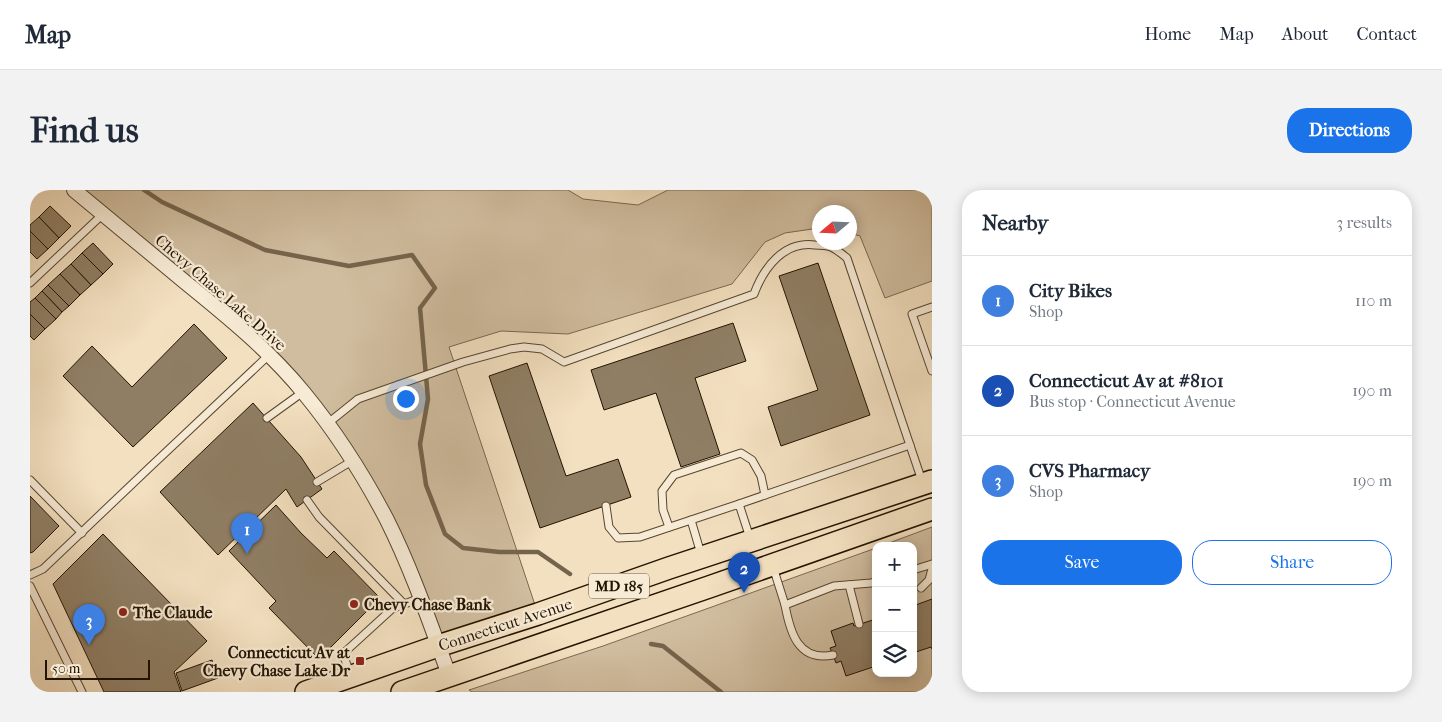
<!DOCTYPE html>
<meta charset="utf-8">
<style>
body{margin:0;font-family:"IM FELL French Canon",serif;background:#f2f2f3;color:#1f2937}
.controls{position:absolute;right:15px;bottom:15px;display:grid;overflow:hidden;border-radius:10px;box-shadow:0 2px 12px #0003}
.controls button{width:45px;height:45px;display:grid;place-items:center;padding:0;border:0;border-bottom:1px solid #e0e1e3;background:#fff;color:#1f2937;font:25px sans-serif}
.compass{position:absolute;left:782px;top:15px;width:45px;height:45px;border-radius:50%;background:#fff;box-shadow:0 2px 12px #0003;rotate:251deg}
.scale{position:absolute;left:15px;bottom:12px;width:105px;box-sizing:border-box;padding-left:5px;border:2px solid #231300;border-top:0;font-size:14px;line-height:18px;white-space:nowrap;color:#231300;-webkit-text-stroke:4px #f7ebd6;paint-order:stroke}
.you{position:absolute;left:375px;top:208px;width:18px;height:18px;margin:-12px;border:4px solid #fff;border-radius:50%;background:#1a73e8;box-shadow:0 0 0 8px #1a73e833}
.badge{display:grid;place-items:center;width:32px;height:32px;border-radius:50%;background:#1a73e8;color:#fff;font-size:16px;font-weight:700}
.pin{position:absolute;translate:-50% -41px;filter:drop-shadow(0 1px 2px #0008)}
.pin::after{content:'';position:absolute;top:26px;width:18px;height:15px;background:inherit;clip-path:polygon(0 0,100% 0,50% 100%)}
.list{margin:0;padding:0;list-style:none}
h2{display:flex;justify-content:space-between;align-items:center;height:65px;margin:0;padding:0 20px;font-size:21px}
h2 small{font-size:16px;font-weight:400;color:#747a83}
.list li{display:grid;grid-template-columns:32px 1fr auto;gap:15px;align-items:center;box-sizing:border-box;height:90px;padding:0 20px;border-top:1px solid #e0e1e3}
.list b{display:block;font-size:19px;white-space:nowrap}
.list p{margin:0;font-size:16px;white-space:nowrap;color:#747a83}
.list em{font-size:16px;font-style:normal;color:#747a83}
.actions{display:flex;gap:10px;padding:15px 20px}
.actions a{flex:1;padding:11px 0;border:1px solid #1a73e8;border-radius:20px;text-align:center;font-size:18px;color:#1a73e8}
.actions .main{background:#1a73e8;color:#fff}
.icon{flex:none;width:28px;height:28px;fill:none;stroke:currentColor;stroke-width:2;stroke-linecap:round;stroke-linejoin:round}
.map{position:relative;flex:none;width:902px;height:502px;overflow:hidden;border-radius:20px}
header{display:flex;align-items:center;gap:30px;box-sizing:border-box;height:70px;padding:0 25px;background:#fff;border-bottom:1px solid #e0e1e3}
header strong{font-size:24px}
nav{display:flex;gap:28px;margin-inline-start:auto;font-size:18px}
.intro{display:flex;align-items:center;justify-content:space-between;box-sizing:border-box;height:120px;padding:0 30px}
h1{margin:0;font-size:35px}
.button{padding:12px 22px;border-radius:20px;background:#1a73e8;color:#fff;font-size:18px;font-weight:700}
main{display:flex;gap:30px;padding:0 30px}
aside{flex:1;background:#fff;border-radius:20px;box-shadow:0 2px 12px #0003}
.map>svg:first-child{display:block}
.green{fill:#d0bd9f;stroke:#7a6850}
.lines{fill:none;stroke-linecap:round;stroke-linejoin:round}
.stream{stroke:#75644c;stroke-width:4.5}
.building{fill:#8f7e64;stroke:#231300}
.lane-casing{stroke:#574630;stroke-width:9}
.street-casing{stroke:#574630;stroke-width:16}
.primary-casing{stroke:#231300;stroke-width:24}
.lane{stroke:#f7ebd6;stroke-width:7}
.street{stroke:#f7ebd6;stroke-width:14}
.primary{stroke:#f3e0c0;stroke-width:21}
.poi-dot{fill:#8f2418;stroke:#f7ebd6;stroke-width:2}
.labels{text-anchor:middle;stroke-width:4.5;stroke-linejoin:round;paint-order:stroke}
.shield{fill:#f7ebd6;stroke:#635440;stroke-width:1}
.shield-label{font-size:15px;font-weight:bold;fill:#231300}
.street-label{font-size:16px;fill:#231300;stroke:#f7ebd6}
.poi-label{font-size:16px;font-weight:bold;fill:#231300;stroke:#f7ebd6;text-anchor:start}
</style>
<header>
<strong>Map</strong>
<nav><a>Home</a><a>Map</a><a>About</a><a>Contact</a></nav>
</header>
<div class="intro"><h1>Find us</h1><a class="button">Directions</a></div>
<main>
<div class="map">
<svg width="902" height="502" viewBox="0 0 902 502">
<rect width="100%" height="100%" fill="#f3e0c0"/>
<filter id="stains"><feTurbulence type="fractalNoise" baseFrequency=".004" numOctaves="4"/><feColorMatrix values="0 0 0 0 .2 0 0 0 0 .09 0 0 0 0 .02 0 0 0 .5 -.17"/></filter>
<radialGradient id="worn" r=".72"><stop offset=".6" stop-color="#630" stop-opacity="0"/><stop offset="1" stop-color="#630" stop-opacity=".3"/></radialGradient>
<!-- green -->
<g class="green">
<path d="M44 0H538L553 9 608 15 638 0H902V91L855 108 830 46 820 43 819 22H789V38L755 43 735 52 702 94 538 144 471 141 419 157 508 424 408 456 357 331 273 202Z"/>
<path d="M902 337V502H442L439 500 573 456 846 358V483H883V356H851Z"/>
</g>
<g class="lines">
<!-- stream -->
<g class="stream">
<path d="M114 0 132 12 235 60 319 76 382 65 405 98 390 118 398 209 390 254 396 295 415 344 433 358 469 362H508L540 384"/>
<path d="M621 454 633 456 691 502"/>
</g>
</g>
<!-- building -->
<g class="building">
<path d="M20 16 41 36 29 48 9 27Z"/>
<path d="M9 27 29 48 18 59 0 41V35Z"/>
<path d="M0 41 18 59 7 69 0 62Z"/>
<path d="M63 53 83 74 73 84 52 63Z"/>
<path d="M52 63 73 84 61 95 41 74Z"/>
<path d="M788 73 840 225 751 256 738 217 788 200 749 86Z"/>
<path d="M41 74 61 95 50 105 30 84Z"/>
<path d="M30 84 50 105 39 116 18 95Z"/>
<path d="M18 95 39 116 32 122 12 101Z"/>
<path d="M12 101 32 122 26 129 5 108Z"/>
<path d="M5 108 26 129 15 139 0 124V112Z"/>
<path d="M0 124 15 139 4 150 0 146Z"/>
<path d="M703 133 716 171 665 188 690 264 651 277 626 203 574 220 561 180Z"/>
<path d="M164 134 197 168 103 257 33 186 62 156 102 197Z"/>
<path d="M497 173 536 286 588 269 601 307 510 338 459 186Z"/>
<path d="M223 213 271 267 292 299 267 317 256 299 188 365 130 302Z"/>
<path d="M0 306 29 336 3 362 0 363Z"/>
<path d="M246 315 271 343 297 368 304 361 350 408 289 469 239 418 246 411 199 361Z"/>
<path d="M73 344 177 451 144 482 151 502H74L23 394Z"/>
<path d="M902 409V459L901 457 883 463V416Z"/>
<path d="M846 429V476L816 486 811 471 806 473 803 465 800 458 806 456 801 441 823 433 824 436Z"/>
<path d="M182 470 188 488 152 501 146 483Z"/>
</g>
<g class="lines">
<!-- lane casing -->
<g class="lane-casing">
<g id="lane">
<path d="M0 93 73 24"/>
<path d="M902 117 882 124 902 181"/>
<path d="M237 228 273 202"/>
<path d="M297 234 328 209 433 172 480 159 494 157 512 159 534 172 724 104C734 77 754 51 785 55 790 55 796 55 801 57 806 59 812 64 817 68L892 291"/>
<path d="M0 290 52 343"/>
<path d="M287 292 322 271"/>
<path d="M277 310 289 327 374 414"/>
<path d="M709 314 880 255"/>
<path d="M576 316 579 337 588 348 610 347 661 330"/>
<path d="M639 337 633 320 632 301 644 285 711 263 722 270 731 286 735 305"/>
<path d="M671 364 661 330 709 314 720 348"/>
<path d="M743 377 755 415 804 396 841 393 846 392"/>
<path d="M883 380 902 374"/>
<path d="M0 385 13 379 118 279 239 165"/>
<path d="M819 395 829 434"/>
<path d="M0 396 52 502"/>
<path d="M891 398 899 390 902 379"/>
<path d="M755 415C760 442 768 472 803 465"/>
<path d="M320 483 314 467 316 461 362 419 390 408"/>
</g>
</g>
<!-- street casing -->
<g class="street-casing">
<path id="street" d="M44 0C81 31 118 61 155 92 197 126 240 161 274 203 306 242 334 286 357 330 382 380 400 433 419 485"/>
</g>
<!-- primary casing -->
<g class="primary-casing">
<g id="primary">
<path d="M276 502 408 456 508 424 639 378 902 291"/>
<path d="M372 502 679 397 902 319"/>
</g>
</g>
<!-- lane -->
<use href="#lane" class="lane"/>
<!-- street -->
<use href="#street" class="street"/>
<!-- primary -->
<use href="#primary" class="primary"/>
</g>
<!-- markers -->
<g class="poi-dot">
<circle cx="324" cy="414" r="5"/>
<circle cx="93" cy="422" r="5"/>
<rect x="325" y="466" width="10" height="10" rx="2.5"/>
</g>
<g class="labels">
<!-- shield labels -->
<rect class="shield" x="559" y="383.5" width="60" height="25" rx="4"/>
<g class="shield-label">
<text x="589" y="401">MD 185</text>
</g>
<!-- street labels -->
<g class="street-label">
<text transform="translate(191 102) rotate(41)" y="6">Chevy Chase Lake Drive</text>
<text transform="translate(475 434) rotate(-18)" y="6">Connecticut Avenue</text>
</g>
<!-- poi labels -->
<g class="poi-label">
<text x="334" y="420">Chevy Chase Bank</text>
<text x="103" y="428">The Claude</text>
<text x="320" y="468" text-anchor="end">Connecticut Av at<tspan x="320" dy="18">Chevy Chase Lake Dr</tspan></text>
</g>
</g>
<rect width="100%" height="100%" filter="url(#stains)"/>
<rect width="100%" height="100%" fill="url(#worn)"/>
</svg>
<div class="controls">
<button>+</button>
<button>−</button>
<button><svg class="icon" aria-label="layers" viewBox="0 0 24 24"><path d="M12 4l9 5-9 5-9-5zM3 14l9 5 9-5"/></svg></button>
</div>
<svg class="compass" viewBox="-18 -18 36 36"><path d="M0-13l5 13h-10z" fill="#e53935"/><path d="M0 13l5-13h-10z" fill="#747a83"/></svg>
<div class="scale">50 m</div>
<div class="you"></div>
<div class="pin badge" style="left:217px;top:364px;background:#3f7fe0">1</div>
<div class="pin badge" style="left:714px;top:403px;background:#1a4fb4">2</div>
<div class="pin badge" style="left:59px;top:455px;background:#3f7fe0">3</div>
</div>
<aside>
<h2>Nearby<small>3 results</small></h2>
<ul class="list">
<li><span class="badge" style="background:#3f7fe0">1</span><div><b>City Bikes</b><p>Shop</p></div><em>110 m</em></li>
<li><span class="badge" style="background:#1a4fb4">2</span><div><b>Connecticut Av at #8101</b><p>Bus stop · Connecticut Avenue</p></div><em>190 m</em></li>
<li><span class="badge" style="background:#3f7fe0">3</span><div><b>CVS Pharmacy</b><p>Shop</p></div><em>190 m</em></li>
</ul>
<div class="actions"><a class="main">Save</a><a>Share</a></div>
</aside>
</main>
